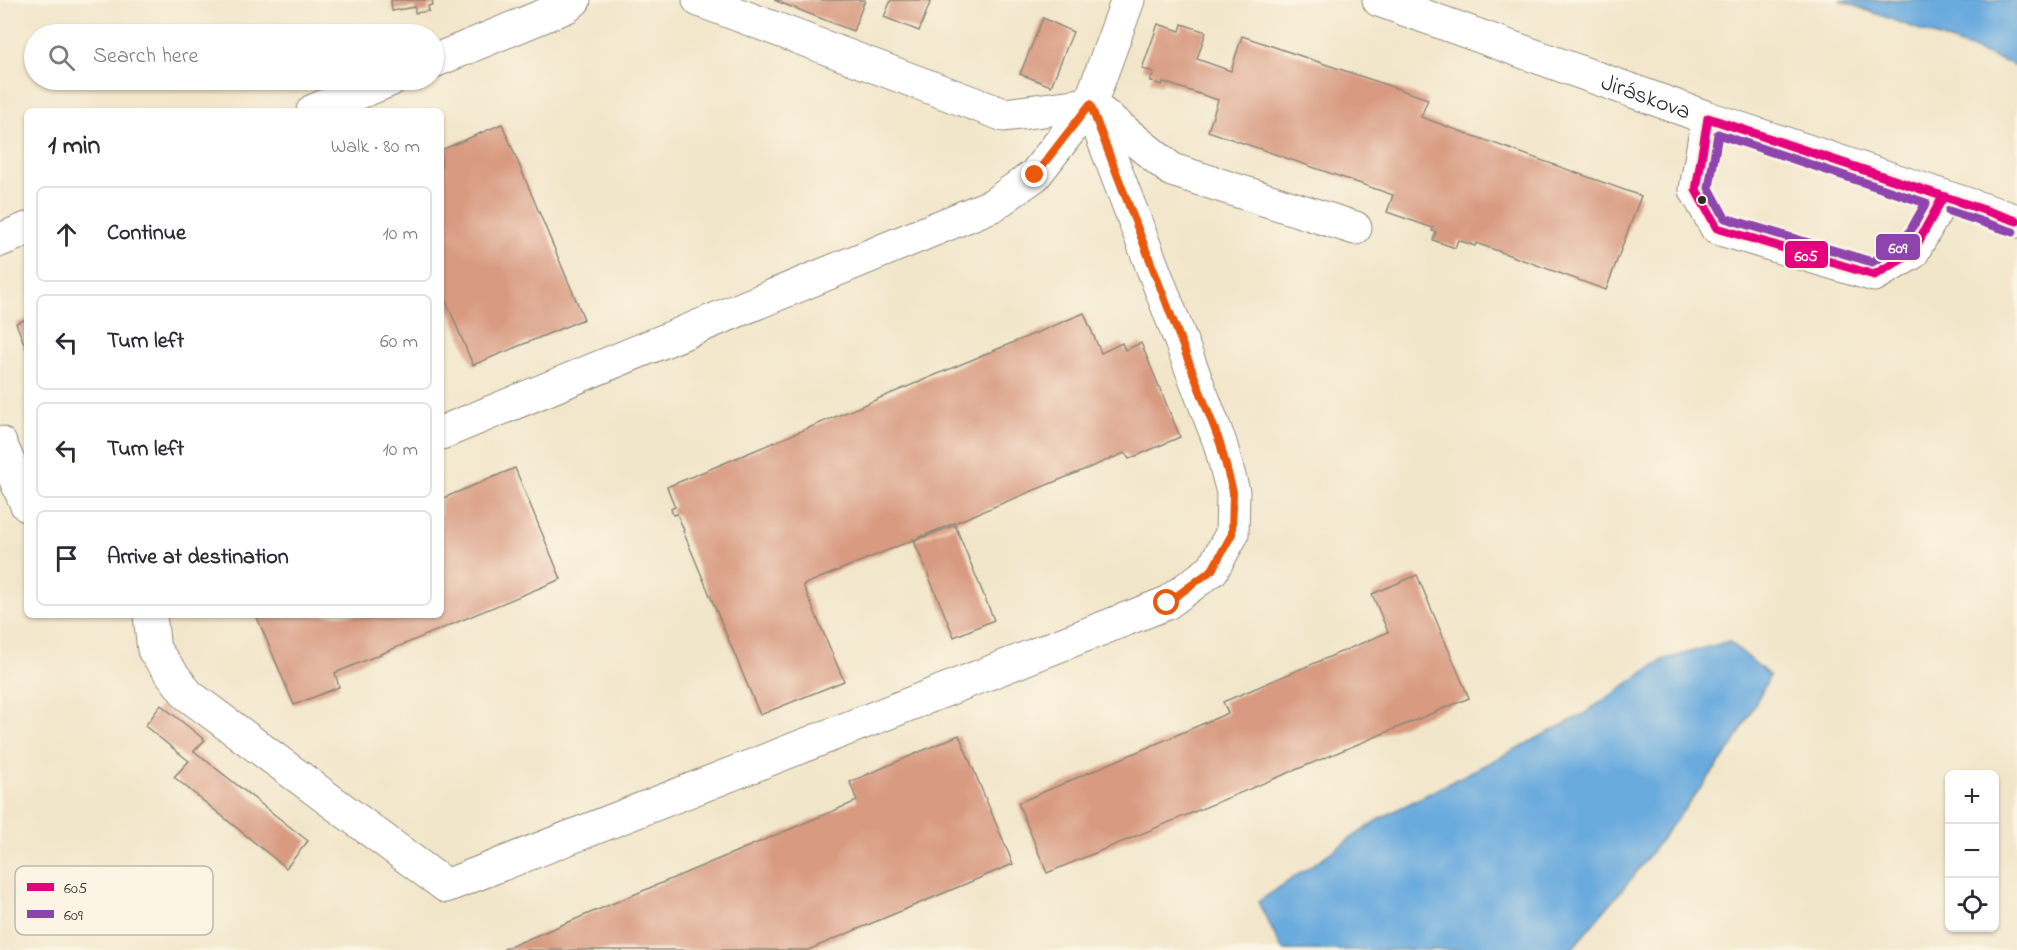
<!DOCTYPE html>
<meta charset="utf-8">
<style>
body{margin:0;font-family:"Indie Flower",sans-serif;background:#f7f7f7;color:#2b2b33}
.controls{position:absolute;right:18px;bottom:18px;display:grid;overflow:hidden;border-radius:9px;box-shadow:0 2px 4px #0004}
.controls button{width:54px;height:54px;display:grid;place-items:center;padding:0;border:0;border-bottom:2px solid #e1e1e2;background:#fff;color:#2b2b33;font:30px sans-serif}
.stop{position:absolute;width:18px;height:18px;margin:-14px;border:4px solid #ea580c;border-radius:50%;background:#fff}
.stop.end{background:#ea580c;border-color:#fff;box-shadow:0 2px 6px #0008}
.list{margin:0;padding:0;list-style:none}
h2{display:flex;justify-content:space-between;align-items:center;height:78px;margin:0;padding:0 24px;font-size:26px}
h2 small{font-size:20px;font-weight:400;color:#7c7c81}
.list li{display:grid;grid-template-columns:39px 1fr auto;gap:18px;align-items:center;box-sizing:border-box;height:96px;margin:0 12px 12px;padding:0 12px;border:2px solid #e1e1e2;border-radius:9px}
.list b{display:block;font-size:22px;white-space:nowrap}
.list em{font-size:20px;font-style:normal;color:#7c7c81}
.icon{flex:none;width:33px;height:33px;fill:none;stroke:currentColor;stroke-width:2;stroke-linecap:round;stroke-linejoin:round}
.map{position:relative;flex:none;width:2017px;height:950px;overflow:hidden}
.search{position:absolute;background:#fff;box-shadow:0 2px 4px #0004;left:24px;top:24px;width:420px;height:66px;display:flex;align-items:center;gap:15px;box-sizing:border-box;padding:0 21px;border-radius:33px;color:#7c7c81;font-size:22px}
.panel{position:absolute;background:#fff;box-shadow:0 2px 4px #0004;left:24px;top:108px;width:420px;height:510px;border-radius:9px}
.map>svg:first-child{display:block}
.water{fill:#6aabde;stroke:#4a6b84;stroke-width:1.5}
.building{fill:#d89a80}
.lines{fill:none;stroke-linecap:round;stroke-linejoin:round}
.minor-casing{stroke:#8e887a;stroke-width:35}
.minor{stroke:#fff;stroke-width:33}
.bus-1-casing{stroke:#fcf5e5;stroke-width:14}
.bus-2-casing{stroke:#fcf5e5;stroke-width:14}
.bus-1{stroke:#e5007d;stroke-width:9}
.bus-2{stroke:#8e44ad;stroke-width:9}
.route{stroke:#ea580c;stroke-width:8}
.bus-dot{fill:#2b2b2b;stroke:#fcf5e5;stroke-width:2}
.labels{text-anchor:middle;stroke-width:4.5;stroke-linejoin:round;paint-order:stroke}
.street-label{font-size:24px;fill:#2b2b2b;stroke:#fcf5e5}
.key{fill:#fcf5e5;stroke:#bdb8ad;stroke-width:1.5}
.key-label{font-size:16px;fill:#2b2b2b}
.line-badge{stroke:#fcf5e5;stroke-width:2}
.badge-label{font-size:16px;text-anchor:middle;font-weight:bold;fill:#fff}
</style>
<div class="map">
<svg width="2017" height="950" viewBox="0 0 2017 950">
<rect width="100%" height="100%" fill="#fcf5e5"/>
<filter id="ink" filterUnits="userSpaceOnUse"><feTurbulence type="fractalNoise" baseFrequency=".0167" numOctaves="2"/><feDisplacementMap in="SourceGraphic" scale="12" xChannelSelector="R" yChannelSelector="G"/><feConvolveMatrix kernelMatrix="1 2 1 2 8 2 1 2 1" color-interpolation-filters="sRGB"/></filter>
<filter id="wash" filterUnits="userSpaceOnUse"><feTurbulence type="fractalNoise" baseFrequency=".008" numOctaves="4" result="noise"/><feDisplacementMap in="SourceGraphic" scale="24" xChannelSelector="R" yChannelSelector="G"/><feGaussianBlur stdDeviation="1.35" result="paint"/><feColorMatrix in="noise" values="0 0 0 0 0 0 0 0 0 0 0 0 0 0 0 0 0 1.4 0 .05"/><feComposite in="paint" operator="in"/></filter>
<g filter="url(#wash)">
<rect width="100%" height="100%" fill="#f2e6ca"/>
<!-- water -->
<g class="water">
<path d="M1839 0H2017V66Z"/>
<path d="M1729 641 1770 676 1732 747 1631 879 1571 950H1284L1281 947 1258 902 1381 818 1582 715 1662 660Z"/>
</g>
<g id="blocks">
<!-- building -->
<g class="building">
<path d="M391 0H432L433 5 428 6 429 11 415 13V7L392 11Z"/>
<path d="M774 0H865L853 31Z"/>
<path d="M891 0H931L919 31 884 17Z"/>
<path d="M1043 18 1073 32 1051 86 1020 74Z"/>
<path d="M1158 24 1180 31 1182 24 1206 32 1197 59 1231 71 1242 36 1428 99 1421 117 1641 196 1606 290 1476 243 1475 246 1458 240 1455 248 1433 240 1436 232 1432 231 1433 228 1387 212 1393 195 1208 131 1218 100 1163 82 1162 85 1150 81 1154 72 1142 69Z"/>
<path d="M502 124 584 319 473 365 446 301 441 303V150Z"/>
<path d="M1084 313 1101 353 1122 343 1125 350 1141 343 1180 437 1129 459 1125 453 803 585 844 681 760 715 683 531 684 530 677 514 673 515 671 509 675 507 667 487Z"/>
<path d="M27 319V351L16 323Z"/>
<path d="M515 468 561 579 335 673 339 687 294 705 256 615H441V499Z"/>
<path d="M955 525 994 620 954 637 914 541Z"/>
<path d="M1417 575 1469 698 1047 873 1018 803 1228 713 1223 702 1388 632 1372 594Z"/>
<path d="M161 705 205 740 194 751 308 841 286 868 174 777 189 761 145 726Z"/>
<path d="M959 735 1013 864 808 950H502L857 801 850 782Z"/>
</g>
</g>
</g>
<g filter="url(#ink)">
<use href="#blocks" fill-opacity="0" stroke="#8e887a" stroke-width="1.5"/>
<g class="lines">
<!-- minor casing -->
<g class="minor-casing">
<g id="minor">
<path d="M699 0 1004 115 1090 104 1172 170 1355 228"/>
<path id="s1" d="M1379 0 1708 118 2017 221"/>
<path d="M434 61 567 6 574 0"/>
<path d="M313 111 390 80"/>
<path d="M1708 118 1696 190 1717 228 1874 275 1912 253 1943 197"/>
<path d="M0 240 27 229"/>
<path d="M441 433 993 205 1035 175 1090 104 1128 0"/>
<path d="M0 443 27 505"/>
<path d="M150 615 154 650 188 695 446 886 1167 603 1212 570 1232 534 1233 492 1220 443 1090 104"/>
</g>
</g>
<!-- minor -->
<use href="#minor" class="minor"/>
<!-- bus-1 casing -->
<g class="bus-1-casing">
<path id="bus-1" d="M1943 197 1912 253 1874 275 1717 228 1696 190 1708 118 2017 221"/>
</g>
<!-- bus-2 casing -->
<g class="bus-2-casing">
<g id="bus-2">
<path d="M1718 134 1926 203 1903 244 1872 262 1725 218 1709 188Z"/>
<path d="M1949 211 2013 232"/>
</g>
</g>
<!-- bus-1 -->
<use href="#bus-1" class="bus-1"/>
<!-- bus-2 -->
<use href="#bus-2" class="bus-2"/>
</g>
</g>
<g class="lines" filter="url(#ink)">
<!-- route -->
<path class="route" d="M1035 175 1090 104 1220 443 1233 492 1232 534 1212 570 1167 603"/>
</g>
<!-- markers -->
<circle class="bus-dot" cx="1702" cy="200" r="5"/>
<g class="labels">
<!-- street labels -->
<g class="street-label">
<text dy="8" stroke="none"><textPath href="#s1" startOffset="284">Jiráskova</textPath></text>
</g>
</g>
<!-- legend -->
<rect x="15" y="866" width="198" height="69" rx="9" class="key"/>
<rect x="27" y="883" width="27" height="8" fill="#e5007d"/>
<rect x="27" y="910" width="27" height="8" fill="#8e44ad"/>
<g class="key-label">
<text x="64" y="893">605</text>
<text x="64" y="920">609</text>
</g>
<g class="line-badge">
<rect x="1875" y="233" width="46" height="28" rx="6" fill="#8e44ad"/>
<rect x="1784" y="240" width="45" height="29" rx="6" fill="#e5007d"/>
</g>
<g class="badge-label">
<text x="1898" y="253">609</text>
<text x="1806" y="261">605</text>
</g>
</svg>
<div class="controls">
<button>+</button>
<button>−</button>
<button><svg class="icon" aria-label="locate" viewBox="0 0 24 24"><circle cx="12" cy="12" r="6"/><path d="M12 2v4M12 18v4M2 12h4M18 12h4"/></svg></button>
</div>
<div class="stop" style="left:1167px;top:603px"></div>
<div class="stop end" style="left:1035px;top:175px"></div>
<div class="search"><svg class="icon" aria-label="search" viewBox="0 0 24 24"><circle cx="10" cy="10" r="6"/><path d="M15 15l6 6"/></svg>Search here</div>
<section class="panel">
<h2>1 min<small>Walk · 80 m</small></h2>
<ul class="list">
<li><svg class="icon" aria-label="ahead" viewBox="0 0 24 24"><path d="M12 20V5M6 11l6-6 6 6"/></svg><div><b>Continue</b></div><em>10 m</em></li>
<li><svg class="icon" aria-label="left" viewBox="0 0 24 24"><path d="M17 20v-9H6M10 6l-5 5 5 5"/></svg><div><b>Turn left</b></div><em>60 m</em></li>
<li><svg class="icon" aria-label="left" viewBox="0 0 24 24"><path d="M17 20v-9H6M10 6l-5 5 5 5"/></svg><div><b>Turn left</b></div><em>10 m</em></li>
<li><svg class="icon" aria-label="arrive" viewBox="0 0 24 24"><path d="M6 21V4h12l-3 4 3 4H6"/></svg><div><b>Arrive at destination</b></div></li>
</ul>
</section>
</div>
